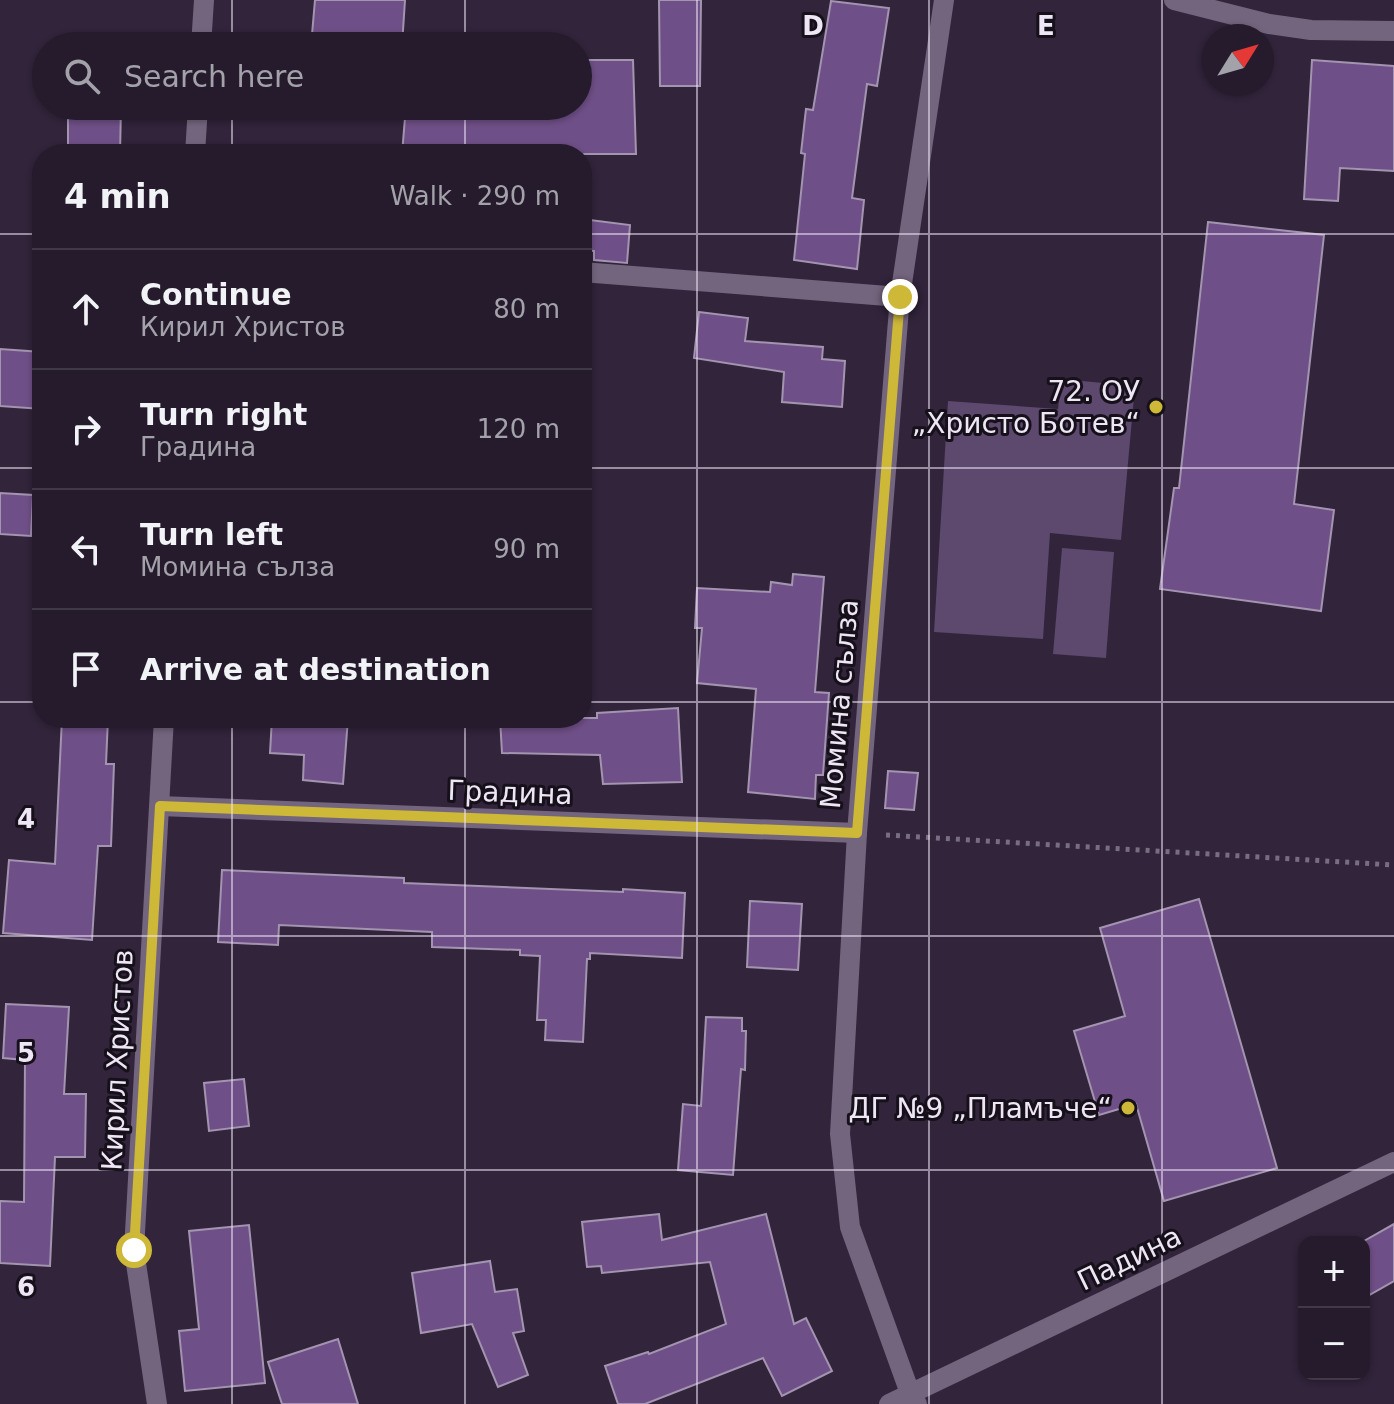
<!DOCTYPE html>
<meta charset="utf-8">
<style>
body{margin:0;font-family:"DejaVu Sans",sans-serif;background:#312838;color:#f1f3f6}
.controls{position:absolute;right:24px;bottom:24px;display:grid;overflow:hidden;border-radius:16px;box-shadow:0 2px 6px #0004}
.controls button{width:72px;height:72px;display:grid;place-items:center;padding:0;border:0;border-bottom:2px solid #423948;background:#251b2c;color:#f1f3f6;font:40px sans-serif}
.compass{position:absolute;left:1202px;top:24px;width:72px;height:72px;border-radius:50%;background:#251b2c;box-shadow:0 2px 6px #0004;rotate:53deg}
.stop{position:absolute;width:24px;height:24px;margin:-18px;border:6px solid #ceb837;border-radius:50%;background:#fff}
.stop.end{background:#ceb837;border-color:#fff;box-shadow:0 2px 8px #0008}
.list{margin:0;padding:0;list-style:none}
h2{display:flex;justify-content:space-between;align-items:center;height:104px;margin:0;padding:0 32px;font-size:34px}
h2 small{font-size:26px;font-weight:400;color:#a3a1a9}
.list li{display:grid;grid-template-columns:52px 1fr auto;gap:24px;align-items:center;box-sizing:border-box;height:120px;padding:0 32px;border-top:2px solid #423948}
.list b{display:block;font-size:30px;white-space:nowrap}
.list p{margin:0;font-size:26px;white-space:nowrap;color:#a3a1a9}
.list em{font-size:26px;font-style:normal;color:#a3a1a9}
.icon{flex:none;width:44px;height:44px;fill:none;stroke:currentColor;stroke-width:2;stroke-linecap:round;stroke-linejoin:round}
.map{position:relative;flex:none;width:1394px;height:1404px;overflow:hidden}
.search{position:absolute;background:#251b2c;box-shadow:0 2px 6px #0004;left:32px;top:32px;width:560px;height:88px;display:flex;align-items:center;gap:20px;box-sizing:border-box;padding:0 28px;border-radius:44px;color:#a3a1a9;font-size:30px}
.panel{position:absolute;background:#251b2c;box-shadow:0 2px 6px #0004;left:32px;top:144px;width:560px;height:584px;border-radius:32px}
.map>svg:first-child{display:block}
.green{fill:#5d486e}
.building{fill:#6f4f87;stroke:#a394b0;stroke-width:2}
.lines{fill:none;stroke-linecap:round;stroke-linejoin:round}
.path{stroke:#786d81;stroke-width:5;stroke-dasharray:4 6;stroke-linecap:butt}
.minor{stroke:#73657e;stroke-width:20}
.route{stroke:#ceb837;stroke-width:10}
.grid{fill:none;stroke:#eee6f5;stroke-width:2;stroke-opacity:0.55}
.poi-dot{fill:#ceb837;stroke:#16101a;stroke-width:3}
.labels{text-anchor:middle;stroke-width:6;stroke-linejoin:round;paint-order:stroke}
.poi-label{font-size:28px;fill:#eee6f5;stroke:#16101a;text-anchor:end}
.street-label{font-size:28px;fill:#eee6f5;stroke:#16101a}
.grid-label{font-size:26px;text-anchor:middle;font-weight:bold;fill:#eee6f5;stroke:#16101a;stroke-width:6;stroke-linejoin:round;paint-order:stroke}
</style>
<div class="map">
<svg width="1394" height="1404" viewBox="0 0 1394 1404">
<rect width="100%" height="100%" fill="#31243b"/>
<!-- green -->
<g class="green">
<path d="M1061 379 1135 386 1121 540 1050 533 1043 639 934 632 948 401 1058 409Z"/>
<path d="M1062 548 1114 552 1106 658 1053 654Z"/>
</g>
<!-- building -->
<g class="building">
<path d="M315 0H405L402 46H311Z"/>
<path d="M659 0H701L700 86H660Z"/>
<path d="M831 1 889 8 877 86 867 84 852 198 864 200 857 269 794 260 805 154 801 153 806 109 813 110Z"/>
<path d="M578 60H633L636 154H402L406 106H578Z"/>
<path d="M1312 60 1394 66V171L1340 168 1338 201 1304 199Z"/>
<path d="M68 106H121L120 154H68Z"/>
<path d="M582 219 630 225 627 263 594 260V251L582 250Z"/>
<path d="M1208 222 1324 235 1294 504 1334 510 1321 611 1160 589 1174 488H1179Z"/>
<path d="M699 312 748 318 745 341 823 347 822 359 845 361 842 407 782 402 784 372 694 358Z"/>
<path d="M0 349 42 352V409L0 406Z"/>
<path d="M0 493 33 495 31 536 0 534Z"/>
<path d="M793 574 824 577 815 692 829 693 823 775H816L815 799 748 792 756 689 697 683 702 628H695L697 588 770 592 771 582 792 585Z"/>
<path d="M678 708 682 782 603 784 600 755 502 753 500 718H597V713Z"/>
<path d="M62 718H108L106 764H114L111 846H98L92 940 3 933 9 860 55 864Z"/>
<path d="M272 718H348L343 784 303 780 304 755 270 753Z"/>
<path d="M888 771 918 773 914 810 885 808Z"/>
<path d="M222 870 404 878V883L623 892V889L685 893 682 958 590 953V959H587L583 1042 545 1040 546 1020H537L540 956 520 955V950L432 947V932L279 925 278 945 218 942Z"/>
<path d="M1199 899 1277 1168 1164 1201 1136 1104 1099 1115 1074 1031 1125 1016 1100 928Z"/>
<path d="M750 901 802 904 798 970 747 967Z"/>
<path d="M6 1004 69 1007 64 1094H86L85 1157H55L50 1266 0 1263V1201L24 1202 25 1060 3 1058Z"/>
<path d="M706 1017 742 1018V1031H746L745 1070 741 1069 733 1175 678 1170 683 1104 701 1106Z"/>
<path d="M244 1079 249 1126 209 1131 204 1083Z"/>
<path d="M659 1214 662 1240 766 1214 794 1324 806 1318 832 1371 782 1396 763 1358 645 1404H618L605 1366 648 1352 649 1354 726 1324 710 1262 602 1273 601 1266 587 1267 582 1222Z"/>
<path d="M1394 1224V1281L1364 1298V1241Z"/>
<path d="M249 1225 265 1383 185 1391 179 1331 199 1329 189 1231Z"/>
<path d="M490 1261 495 1292 517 1289 524 1331 513 1333 528 1375 498 1387 472 1324 421 1333 412 1273Z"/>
<path d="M338 1339 358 1404H282L268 1362Z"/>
</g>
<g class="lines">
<!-- path -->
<path class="path" d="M886 835 1394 865"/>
<!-- minor -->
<g class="minor">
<path d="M1174 0 1269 24 1311 30 1394 31"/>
<path d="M201 46 204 0"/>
<path d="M195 154 198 106"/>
<path d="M582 272 900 297"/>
<path d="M160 806 857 833"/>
<path d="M157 1404 134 1250 164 718"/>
<path d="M889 1404 1394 1162"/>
<path d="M917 1404 910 1393 850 1227 840 1134 857 833 897 333 900 297 944 0"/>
</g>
</g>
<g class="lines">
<!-- route -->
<path class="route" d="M134 1250 160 806 857 833 900 297"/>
</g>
<!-- grid -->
<path class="grid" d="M232 0V46M465 0V46M697 0V1404M929 0V1404M1162 0V1404M232 106V154M465 106V154M0 234H42M582 234H1394M0 468H42M582 468H1394M0 702H42M582 702H1394M232 718V1404M465 718V1404M0 936H1394M0 1170H1394"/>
<!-- markers -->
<g class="poi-dot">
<circle cx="1156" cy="407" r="8"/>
<circle cx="1128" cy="1108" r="8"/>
</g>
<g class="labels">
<!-- poi labels -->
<g class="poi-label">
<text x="1140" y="401">72. ОУ<tspan x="1140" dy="32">„Христо Ботев“</tspan></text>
<text x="1112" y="1118">ДГ №9 „Пламъче“</text>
</g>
<!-- street labels -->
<g class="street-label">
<text transform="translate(839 704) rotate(-85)" y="10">Момина сълза</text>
<text transform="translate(510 792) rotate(2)" y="10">Градина</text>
<text transform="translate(117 1060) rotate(-87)" y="10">Кирил Христов</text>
<text transform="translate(1129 1258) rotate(-26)" y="10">Падина</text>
</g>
</g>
<g class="grid-label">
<text x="813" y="35">D</text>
<text x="1046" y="35">E</text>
<text x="26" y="828">4</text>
<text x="26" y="1062">5</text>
<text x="26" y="1296">6</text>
</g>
</svg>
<div class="controls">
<button>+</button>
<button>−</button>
</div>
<svg class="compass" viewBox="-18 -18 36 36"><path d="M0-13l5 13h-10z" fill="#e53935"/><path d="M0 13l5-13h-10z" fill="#a3a1a9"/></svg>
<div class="stop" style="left:134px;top:1250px"></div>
<div class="stop end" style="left:900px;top:297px"></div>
<div class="search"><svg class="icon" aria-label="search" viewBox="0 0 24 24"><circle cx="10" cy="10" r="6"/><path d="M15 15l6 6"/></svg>Search here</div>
<section class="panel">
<h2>4 min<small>Walk · 290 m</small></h2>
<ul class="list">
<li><svg class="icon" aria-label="ahead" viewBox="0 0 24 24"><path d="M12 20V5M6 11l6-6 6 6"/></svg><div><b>Continue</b><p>Кирил Христов</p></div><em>80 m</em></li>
<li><svg class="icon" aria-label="right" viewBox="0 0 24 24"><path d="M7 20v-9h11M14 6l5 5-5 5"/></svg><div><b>Turn right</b><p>Градина</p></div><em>120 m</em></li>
<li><svg class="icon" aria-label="left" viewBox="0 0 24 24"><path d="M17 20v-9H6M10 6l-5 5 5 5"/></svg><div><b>Turn left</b><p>Момина сълза</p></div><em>90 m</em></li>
<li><svg class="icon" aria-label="arrive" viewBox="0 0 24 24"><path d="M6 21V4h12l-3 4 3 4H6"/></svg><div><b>Arrive at destination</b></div></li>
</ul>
</section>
</div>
